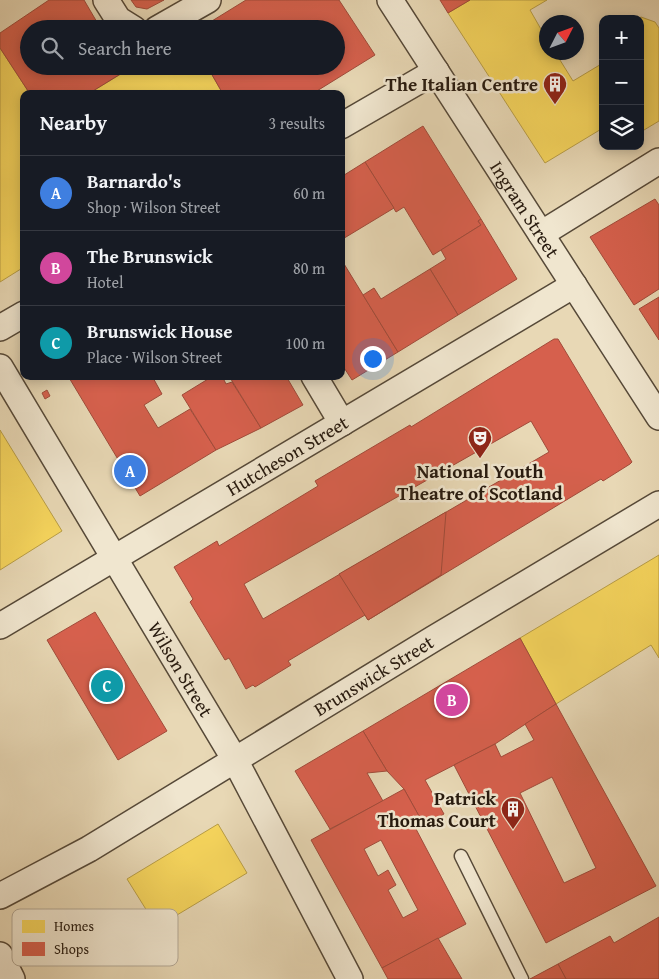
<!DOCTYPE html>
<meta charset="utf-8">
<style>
body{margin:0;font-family:"Gentium Book Plus",serif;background:#242831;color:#f1f3f6}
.controls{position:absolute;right:15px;top:15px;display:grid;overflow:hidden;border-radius:10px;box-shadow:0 2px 12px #0003}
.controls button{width:45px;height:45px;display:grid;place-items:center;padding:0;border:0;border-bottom:1px solid #363941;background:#171b24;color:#f1f3f6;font:25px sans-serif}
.compass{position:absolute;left:539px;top:15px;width:45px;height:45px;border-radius:50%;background:#171b24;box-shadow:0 2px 12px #0003;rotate:48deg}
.you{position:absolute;left:372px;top:358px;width:18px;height:18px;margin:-12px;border:4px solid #fff;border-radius:50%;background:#1a73e8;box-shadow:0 0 0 8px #1a73e833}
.badge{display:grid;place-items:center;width:32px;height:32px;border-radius:50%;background:#0b8043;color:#fff;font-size:16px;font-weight:700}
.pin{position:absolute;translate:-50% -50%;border:2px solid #fff;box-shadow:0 1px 5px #0006}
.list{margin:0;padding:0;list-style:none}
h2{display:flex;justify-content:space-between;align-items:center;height:65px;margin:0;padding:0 20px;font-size:21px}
h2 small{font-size:16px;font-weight:400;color:#9ea1a6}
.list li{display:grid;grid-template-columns:32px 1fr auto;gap:15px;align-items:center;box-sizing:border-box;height:75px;padding:0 20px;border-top:1px solid #363941}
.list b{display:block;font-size:19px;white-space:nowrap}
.list p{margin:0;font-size:16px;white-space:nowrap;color:#9ea1a6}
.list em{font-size:16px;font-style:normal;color:#9ea1a6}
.icon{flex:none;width:28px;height:28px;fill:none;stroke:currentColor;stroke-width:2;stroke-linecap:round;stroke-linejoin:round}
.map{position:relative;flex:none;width:659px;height:979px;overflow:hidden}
.search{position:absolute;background:#171b24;box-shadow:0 2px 12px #0003;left:20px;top:20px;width:325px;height:55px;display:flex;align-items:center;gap:12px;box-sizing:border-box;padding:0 18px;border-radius:28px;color:#9ea1a6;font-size:19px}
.panel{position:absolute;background:#171b24;box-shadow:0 2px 12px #0003;left:20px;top:90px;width:325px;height:290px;border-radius:10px}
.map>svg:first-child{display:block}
.homes{fill:#f6d55c;stroke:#b89d45}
.shops{fill:#d6604d;stroke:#a14b3a;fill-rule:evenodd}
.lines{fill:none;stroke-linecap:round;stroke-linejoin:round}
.lane-casing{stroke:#564938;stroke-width:15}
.street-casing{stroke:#564938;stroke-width:28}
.lane{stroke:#f0e6cf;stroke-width:12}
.street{stroke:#f0e6cf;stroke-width:25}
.labels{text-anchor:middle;stroke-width:5;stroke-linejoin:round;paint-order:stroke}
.poi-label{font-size:19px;font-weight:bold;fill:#26190e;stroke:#f0e6cf;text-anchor:end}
.street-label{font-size:19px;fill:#26190e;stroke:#f0e6cf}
.key{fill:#f0e6cf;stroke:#b3a895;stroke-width:1}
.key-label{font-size:14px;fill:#26190e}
</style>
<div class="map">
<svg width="659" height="979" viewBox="0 0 659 979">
<rect width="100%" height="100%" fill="#e8d8b5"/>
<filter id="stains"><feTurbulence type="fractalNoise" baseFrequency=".004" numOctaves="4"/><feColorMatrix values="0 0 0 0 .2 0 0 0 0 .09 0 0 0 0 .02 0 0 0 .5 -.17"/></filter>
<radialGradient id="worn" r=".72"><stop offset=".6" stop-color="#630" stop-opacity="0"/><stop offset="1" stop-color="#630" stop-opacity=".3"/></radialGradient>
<!-- homes -->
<g class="homes">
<path d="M470 0H547L530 10 546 38V52H555L573 81 603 63V128L545 163 448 13Z"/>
<path d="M641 17 655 22 659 28V121L644 130 640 123V19H638Z"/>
<path d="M0 48 30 94H24V267L0 282Z"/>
<path d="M134 66H207L223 94H88Z"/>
<path d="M0 430 62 531 0 570Z"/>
<path d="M659 555V658L651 645 556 704 520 638Z"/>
<path d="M218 824 247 873 157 927 127 879Z"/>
</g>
<!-- shops -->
<g class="shops">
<path d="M49 0H84L101 29H29V66H124L127 70 88 94H30L0 48V33Z"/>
<path d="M131 0H164L147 9 136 7Z"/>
<path d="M246 0H339L375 55 312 94H223L207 66H336V29H199Z"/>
<path d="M440 0H470L448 13Z"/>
<path d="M423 126 481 219 478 221 481 225 433 255 404 207 396 212 365 162Z"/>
<path d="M365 162 394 208 341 240V177Z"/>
<path d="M655 199 659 205V289L634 305 590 237Z"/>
<path d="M481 219 517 279 458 315 430 269 446 259 441 250 481 225 478 221Z"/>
<path d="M341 259 398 352 352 380 341 363Z"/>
<path d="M430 269 458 315 398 352 363 295 374 288 381 299Z"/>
<path d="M659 297V340L639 309Z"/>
<path d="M554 339H558L632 462 630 464 603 481 601 479 368 620 365 615 288 661 291 665 255 687 253 685 246 689 229 658 225 660 190 602 193 599 174 567 217 541 219 546 318 486 315 481 410 425 411 427ZM531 421 549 452 263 619 244 584Z"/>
<path d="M68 376H124L125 378 152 376 162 394 144 405 158 428 190 409 216 450 140 496Z"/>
<path d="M213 376H222L226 384 232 382 261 428 216 450 182 395Z"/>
<path d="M229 376H286L303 405 261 428Z"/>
<path d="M47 390 50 396 45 399 42 393Z"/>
<path d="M446 512 441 575 368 620 339 574Z"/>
<path d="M95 612 167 731 118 760 47 640Z"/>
<path d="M520 638 556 704 495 744 425 780 444 814 424 825 404 789 387 771 363 731Z"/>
<path d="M556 704 656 886 546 943 454 765 495 744 501 757 534 740 525 724ZM552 777 596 868 564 883 520 793Z"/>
<path d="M363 731 387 771 367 773 383 801 330 829 295 771Z"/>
<path d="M404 789 424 825 416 829 466 924 382 968 311 840ZM381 840 418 910 403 918 388 890 396 885 388 870 378 876 364 849Z"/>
<path d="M659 917V979H566L558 964 610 936 614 943Z"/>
<path d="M438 938 462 979H388L382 968Z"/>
<path d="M558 964 566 979H530Z"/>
</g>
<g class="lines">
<!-- lane casing -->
<g class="lane-casing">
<path id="lane" d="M461 856 522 979"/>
</g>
<!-- street casing -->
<g class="street-casing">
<g id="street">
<path d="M106 0 118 19 134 29"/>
<path id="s1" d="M390 0 659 417"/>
<path d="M157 29 208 0"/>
<path d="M341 126 436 71"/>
<path d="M541 234 659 161"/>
<path d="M0 328 24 314"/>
<path id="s2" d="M0 367 235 760 350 979"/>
<path d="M314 376 342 423"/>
<path id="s3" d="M0 626 574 285"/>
<path id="s4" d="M0 896 89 849 433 639 659 504"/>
<path d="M0 955 12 979"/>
</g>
</g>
<!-- lane -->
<use href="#lane" class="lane"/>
<!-- street -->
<use href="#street" class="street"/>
</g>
<!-- icons -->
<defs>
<g id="building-pin" transform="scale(1.25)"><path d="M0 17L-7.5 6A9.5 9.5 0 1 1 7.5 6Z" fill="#8f2418" stroke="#f0e6cf"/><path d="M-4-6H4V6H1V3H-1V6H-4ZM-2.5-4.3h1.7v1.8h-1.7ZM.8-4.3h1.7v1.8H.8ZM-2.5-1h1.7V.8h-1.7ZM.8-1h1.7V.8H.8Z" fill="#fff"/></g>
<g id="theatre-pin" transform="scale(1.25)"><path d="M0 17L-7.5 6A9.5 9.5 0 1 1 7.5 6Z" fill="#8f2418" stroke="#f0e6cf"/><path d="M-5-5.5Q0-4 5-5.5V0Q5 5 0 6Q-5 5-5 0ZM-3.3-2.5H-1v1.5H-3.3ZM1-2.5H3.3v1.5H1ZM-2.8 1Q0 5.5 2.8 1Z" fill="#fff"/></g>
</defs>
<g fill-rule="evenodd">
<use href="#building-pin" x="555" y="84"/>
<use href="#theatre-pin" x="480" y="438"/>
<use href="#building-pin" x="513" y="809"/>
</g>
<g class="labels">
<!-- poi labels -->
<g class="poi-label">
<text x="538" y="91">The Italian Centre</text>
<text x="480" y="478" text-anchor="middle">National Youth<tspan x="480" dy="22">Theatre of Scotland</tspan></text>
<text x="496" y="805">Patrick<tspan x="496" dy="22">Thomas Court</tspan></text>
</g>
<!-- street labels -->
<g class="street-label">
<text dy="7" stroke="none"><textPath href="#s1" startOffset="249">Ingram Street</textPath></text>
<text dy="7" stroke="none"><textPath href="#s3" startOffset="334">Hutcheson Street</textPath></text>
<text dy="7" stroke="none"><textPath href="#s2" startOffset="352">Wilson Street</textPath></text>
<text dy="7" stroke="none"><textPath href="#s4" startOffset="434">Brunswick Street</textPath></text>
</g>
</g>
<!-- legend -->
<rect x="12" y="909" width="166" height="57" rx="8" class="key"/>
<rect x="22" y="920" width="23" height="13" fill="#f6d55c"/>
<rect x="22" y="942" width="23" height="14" fill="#d6604d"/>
<g class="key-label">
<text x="54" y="931">Homes</text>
<text x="54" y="954">Shops</text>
</g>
<rect width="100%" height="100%" filter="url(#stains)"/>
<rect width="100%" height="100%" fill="url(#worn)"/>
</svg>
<div class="controls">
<button>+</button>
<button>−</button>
<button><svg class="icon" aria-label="layers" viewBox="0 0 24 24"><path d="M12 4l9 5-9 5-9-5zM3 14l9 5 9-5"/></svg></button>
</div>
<svg class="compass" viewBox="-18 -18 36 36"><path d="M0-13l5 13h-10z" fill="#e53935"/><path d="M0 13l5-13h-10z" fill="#9ea1a6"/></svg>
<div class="you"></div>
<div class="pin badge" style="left:130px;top:471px;background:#3f7fe0">A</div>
<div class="pin badge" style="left:452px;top:700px;background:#d1479c">B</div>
<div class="pin badge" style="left:107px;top:686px;background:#0f9aa8">C</div>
<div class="search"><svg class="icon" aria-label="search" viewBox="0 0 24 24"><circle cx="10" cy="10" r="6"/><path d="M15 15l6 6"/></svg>Search here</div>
<section class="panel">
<h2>Nearby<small>3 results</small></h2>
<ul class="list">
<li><span class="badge" style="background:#3f7fe0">A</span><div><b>Barnardo's</b><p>Shop · Wilson Street</p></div><em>60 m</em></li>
<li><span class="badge" style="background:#d1479c">B</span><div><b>The Brunswick</b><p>Hotel</p></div><em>80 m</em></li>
<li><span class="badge" style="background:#0f9aa8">C</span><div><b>Brunswick House</b><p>Place · Wilson Street</p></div><em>100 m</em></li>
</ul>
</section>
</div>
